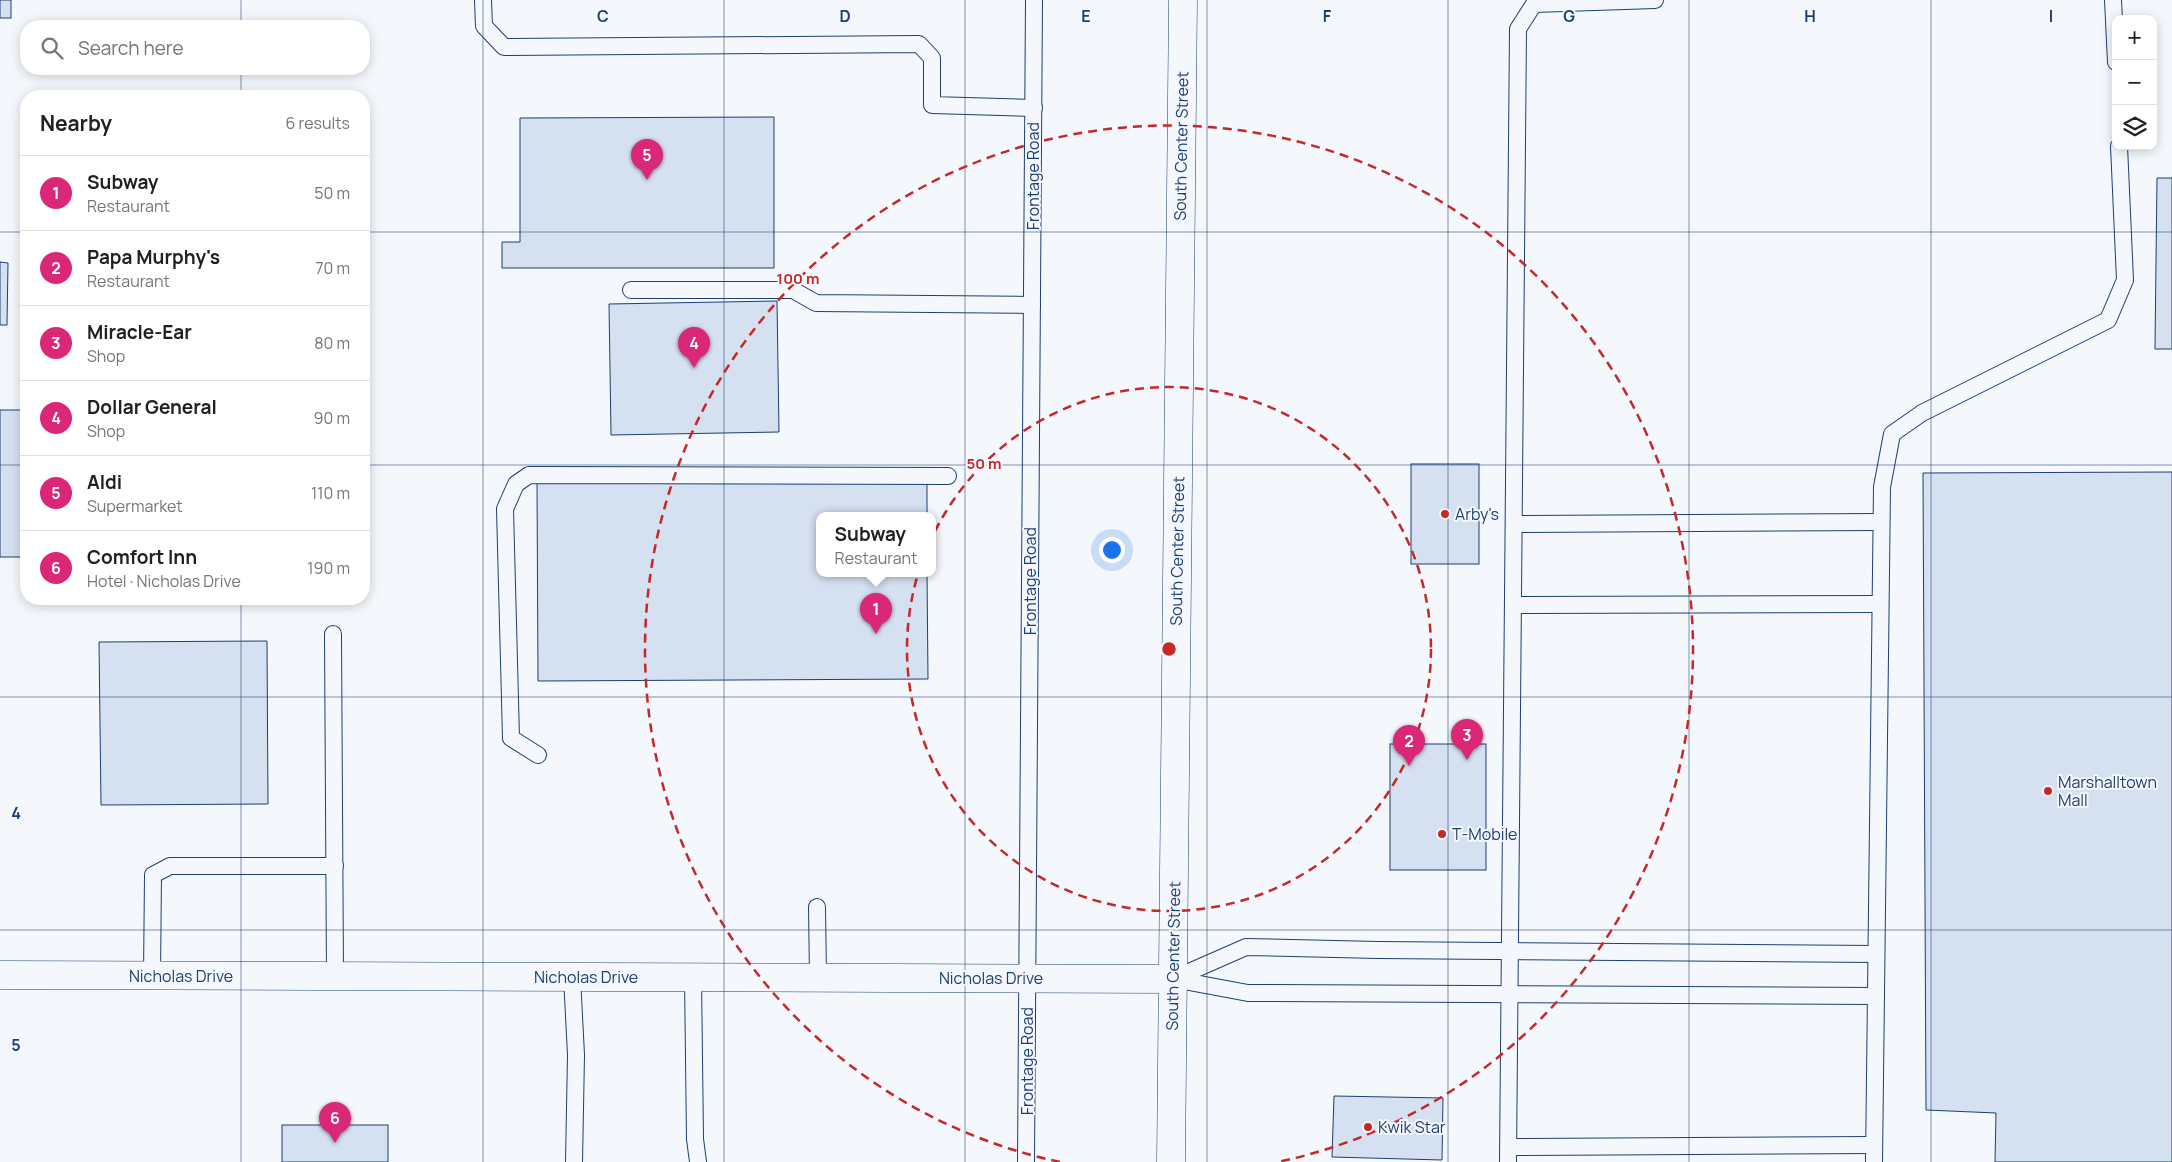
<!DOCTYPE html>
<meta charset="utf-8">
<style>
body{margin:0;font-family:Manrope,sans-serif;background:#f6f6f6;color:#202124}
.controls{position:absolute;right:15px;top:15px;display:grid;overflow:hidden;border-radius:10px;box-shadow:0 2px 12px #0003}
.controls button{width:45px;height:45px;display:grid;place-items:center;padding:0;border:0;border-bottom:1px solid #e0e0e0;background:#fff;color:#202124;font:25px sans-serif}
.you{position:absolute;left:1111px;top:549px;width:18px;height:18px;margin:-12px;border:4px solid #fff;border-radius:50%;background:#1a73e8;box-shadow:0 0 0 8px #1a73e833}
.badge{display:grid;place-items:center;width:32px;height:32px;border-radius:50%;background:#db2777;color:#fff;font-size:16px;font-weight:700}
.pin{position:absolute;translate:-50% -41px;filter:drop-shadow(0 1px 2px #0008)}
.pin::after{content:'';position:absolute;top:26px;width:18px;height:15px;background:inherit;clip-path:polygon(0 0,100% 0,50% 100%)}
.popup{position:absolute;left:816px;top:512px;width:120px;height:65px;box-sizing:border-box;display:grid;place-content:center;border-radius:10px;background:#fff;filter:drop-shadow(0 1px 4px #0005);font-size:16px;white-space:nowrap;color:#757577}
.popup b{font-size:19px;color:#202124}
.popup::after{content:'';position:absolute;left:50%;top:100%;margin-left:-10px;border:10px solid transparent;border-top-color:#fff}
.list{margin:0;padding:0;list-style:none}
h2{display:flex;justify-content:space-between;align-items:center;height:65px;margin:0;padding:0 20px;font-size:21px}
h2 small{font-size:16px;font-weight:400;color:#757577}
.list li{display:grid;grid-template-columns:32px 1fr auto;gap:15px;align-items:center;box-sizing:border-box;height:75px;padding:0 20px;border-top:1px solid #e0e0e0}
.list b{display:block;font-size:19px;white-space:nowrap}
.list p{margin:0;font-size:16px;white-space:nowrap;color:#757577}
.list em{font-size:16px;font-style:normal;color:#757577}
.icon{flex:none;width:28px;height:28px;fill:none;stroke:currentColor;stroke-width:2;stroke-linecap:round;stroke-linejoin:round}
.map{position:relative;flex:none;width:2172px;height:1162px;overflow:hidden}
.search{position:absolute;background:#fff;box-shadow:0 2px 12px #0003;left:20px;top:20px;width:350px;height:55px;display:flex;align-items:center;gap:12px;box-sizing:border-box;padding:0 18px;border-radius:20px;color:#757577;font-size:19px}
.panel{position:absolute;background:#fff;box-shadow:0 2px 12px #0003;left:20px;top:90px;width:350px;height:515px;border-radius:20px}
.map>svg:first-child{display:block}
.building{fill:#d5e0f0;stroke:#1d3f73}
.lines{fill:none;stroke-linecap:round;stroke-linejoin:round}
.lane-casing{stroke:#1d3f73;stroke-width:18}
.street-casing{stroke:#1d3f73;stroke-width:29}
.primary-casing{stroke:#1d3f73;stroke-width:29}
.lane{stroke:#f4f7fb;stroke-width:16}
.street{stroke:#f4f7fb;stroke-width:28}
.primary{stroke:#f4f7fb;stroke-width:28}
.grid{fill:none;stroke:#1d3f73;stroke-width:1;stroke-opacity:0.55}
.ring{fill:none;stroke:#c62828;stroke-width:2.5;stroke-dasharray:9 6}
.poi-dot{fill:#c62828;stroke:#f4f7fb;stroke-width:2}
.labels{text-anchor:middle;stroke-width:4;stroke-linejoin:round;paint-order:stroke}
.street-label{font-size:16px;fill:#1d3f73;stroke:#f4f7fb}
.poi-label{font-size:16px;fill:#1d3f73;stroke:#f4f7fb;text-anchor:start}
.grid-label{font-size:16px;text-anchor:middle;font-weight:bold;fill:#1d3f73;stroke:#f4f7fb;stroke-width:4;stroke-linejoin:round;paint-order:stroke}
.centre{fill:#c62828;stroke:#f4f7fb;stroke-width:2.5}
.ring-label{font-size:15px;text-anchor:middle;font-weight:bold;fill:#c62828;stroke:#f4f7fb;stroke-width:4;stroke-linejoin:round;paint-order:stroke}
</style>
<div class="map">
<svg width="2172" height="1162" viewBox="0 0 2172 1162">
<rect width="100%" height="100%" fill="#f4f7fb"/>
<!-- building -->
<g class="building">
<rect x="0" y="0" width="11" height="18"/>
<path d="M774 117V268H502V242H520V118Z"/>
<path d="M2157 178H2172V349H2155Z"/>
<path d="M0 262 8 263 7 325H0Z"/>
<path d="M777 301 779 432 611 435 609 304Z"/>
<path d="M0 410H26L24 557H0Z"/>
<rect x="1411" y="464" width="68" height="100"/>
<path d="M2172 472V1162H1995L1996 1113 1926 1110 1923 473Z"/>
<path d="M927 481V515H820V573H927L928 679 538 681 537 482Z"/>
<path d="M267 641 268 804 101 805 99 642Z"/>
<rect x="1390" y="744" width="96" height="126"/>
<path d="M1334 1096 1443 1098 1442 1160 1332 1157Z"/>
<rect x="282" y="1125" width="106" height="37"/>
</g>
<g class="lines">
<!-- lane casing -->
<g class="lane-casing">
<g id="lane">
<path d="M483 0 484 26 504 47 919 44 932 58V105L1034 108"/>
<path d="M2113 0 2116 62"/>
<path d="M631 290H793L816 303 1032 305"/>
<path d="M1515 524 1881 522"/>
<path d="M1514 605 1880 604"/>
<path d="M333 634 335 976"/>
<path d="M538 755 511 738 505 509 516 484 529 475 948 476"/>
<path d="M817 907 818 977"/>
<path d="M152 976 153 875 170 866H335"/>
<path d="M572 977 576 1055 574 1162"/>
<path d="M693 977 695 1139 698 1162"/>
<path d="M1173 979 1246 947 1378 950 1876 954"/>
<path d="M1173 979 1248 993 1876 996"/>
<path d="M1509 1147 1874 1145"/>
<path d="M1026 1162 1034 0"/>
<path d="M1508 1162 1518 29 1534 4 1655 0"/>
<path d="M1874 1162 1882 487 1892 434 1922 413 2108 320 2125 280 2119 146"/>
</g>
</g>
<!-- street casing -->
<g class="street-casing">
<path id="street" d="M0 975 1173 979"/>
</g>
<!-- primary casing -->
<g class="primary-casing">
<path id="primary" d="M1171 1162 1183 0"/>
</g>
<!-- lane -->
<use href="#lane" class="lane"/>
<!-- street -->
<use href="#street" class="street"/>
<!-- primary -->
<use href="#primary" class="primary"/>
</g>
<!-- grid -->
<path class="grid" d="M241 0V26M483 0V1162M724 0V1162M965 0V1162M1207 0V1162M1448 0V1162M1689 0V1162M1931 0V1162M241 69V96M0 232H26M364 232H2172M0 465H26M364 465H2172M241 599V1162M0 697H2172M0 930H2172"/>
<!-- distance rings -->
<g class="ring">
<circle cx="1169" cy="649" r="262"/>
<path d="M1060 1162A524 524 0 1 1 1278 1162"/>
</g>
<!-- markers -->
<g class="poi-dot">
<circle cx="1445" cy="514" r="5"/>
<circle cx="2048" cy="791" r="5"/>
<circle cx="1442" cy="834" r="5"/>
<circle cx="1368" cy="1127" r="5"/>
</g>
<g class="labels">
<!-- street labels -->
<g class="street-label">
<text transform="translate(1181 146) rotate(-89)" y="6">South Center Street</text>
<text transform="translate(1033 176) rotate(-90)" y="6">Frontage Road</text>
<text transform="translate(1177 551) rotate(-89)" y="6">South Center Street</text>
<text transform="translate(1030 581) rotate(-90)" y="6">Frontage Road</text>
<text transform="translate(1173 956) rotate(-89)" y="6">South Center Street</text>
<text x="181" y="982">Nicholas Drive</text>
<text x="586" y="983">Nicholas Drive</text>
<text x="991" y="984">Nicholas Drive</text>
<text transform="translate(1027 1061) rotate(-90)" y="6">Frontage Road</text>
</g>
<!-- poi labels -->
<g class="poi-label">
<text x="1455" y="520">Arby's</text>
<text x="2058" y="788">Marshalltown<tspan x="2058" dy="18">Mall</tspan></text>
<text x="1452" y="840">T-Mobile</text>
<text x="1378" y="1133">Kwik Star</text>
</g>
</g>
<g class="grid-label">
<text x="603" y="22">C</text>
<text x="845" y="22">D</text>
<text x="1086" y="22">E</text>
<text x="1327" y="22">F</text>
<text x="1569" y="22">G</text>
<text x="1810" y="22">H</text>
<text x="2051" y="22">I</text>
<text x="16" y="819">4</text>
<text x="16" y="1051">5</text>
</g>
<circle cx="1169" cy="649" r="8" class="centre"/>
<g class="ring-label">
<text x="798" y="284">100 m</text>
<text x="984" y="469">50 m</text>
</g>
</svg>
<div class="controls">
<button>+</button>
<button>−</button>
<button><svg class="icon" aria-label="layers" viewBox="0 0 24 24"><path d="M12 4l9 5-9 5-9-5zM3 14l9 5 9-5"/></svg></button>
</div>
<div class="you"></div>
<div class="pin badge" style="left:876px;top:634px">1</div>
<div class="popup"><b>Subway</b>Restaurant</div>
<div class="pin badge" style="left:1409px;top:766px">2</div>
<div class="pin badge" style="left:1467px;top:760px">3</div>
<div class="pin badge" style="left:694px;top:368px">4</div>
<div class="pin badge" style="left:647px;top:180px">5</div>
<div class="pin badge" style="left:335px;top:1143px">6</div>
<div class="search"><svg class="icon" aria-label="search" viewBox="0 0 24 24"><circle cx="10" cy="10" r="6"/><path d="M15 15l6 6"/></svg>Search here</div>
<section class="panel">
<h2>Nearby<small>6 results</small></h2>
<ul class="list">
<li><span class="badge">1</span><div><b>Subway</b><p>Restaurant</p></div><em>50 m</em></li>
<li><span class="badge">2</span><div><b>Papa Murphy's</b><p>Restaurant</p></div><em>70 m</em></li>
<li><span class="badge">3</span><div><b>Miracle-Ear</b><p>Shop</p></div><em>80 m</em></li>
<li><span class="badge">4</span><div><b>Dollar General</b><p>Shop</p></div><em>90 m</em></li>
<li><span class="badge">5</span><div><b>Aldi</b><p>Supermarket</p></div><em>110 m</em></li>
<li><span class="badge">6</span><div><b>Comfort Inn</b><p>Hotel · Nicholas Drive</p></div><em>190 m</em></li>
</ul>
</section>
</div>
